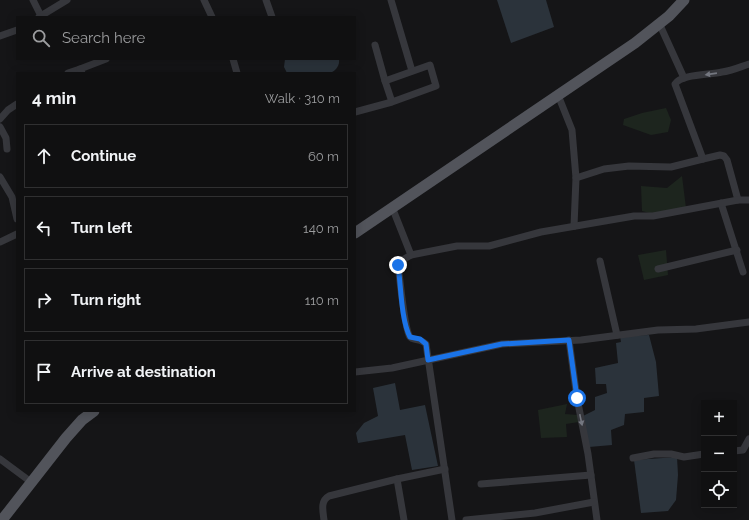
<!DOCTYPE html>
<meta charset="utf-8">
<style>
body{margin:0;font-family:Raleway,sans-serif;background:#19191a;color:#f1f3f6}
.controls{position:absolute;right:12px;bottom:12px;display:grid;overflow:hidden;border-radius:0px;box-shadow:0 2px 10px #0003}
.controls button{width:36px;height:36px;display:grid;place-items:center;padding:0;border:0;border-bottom:1px solid #303031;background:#101011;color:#f1f3f6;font:20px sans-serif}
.stop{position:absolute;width:12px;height:12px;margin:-9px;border:3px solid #1a73e8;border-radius:50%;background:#fff}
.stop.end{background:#1a73e8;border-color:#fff;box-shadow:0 1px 4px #0008}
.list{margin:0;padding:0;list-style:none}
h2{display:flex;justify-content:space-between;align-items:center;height:52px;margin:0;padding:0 16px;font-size:17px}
h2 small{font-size:13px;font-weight:400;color:#9c9d9f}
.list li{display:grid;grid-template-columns:26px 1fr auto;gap:12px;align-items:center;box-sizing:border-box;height:64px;margin:0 8px 8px;padding:0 8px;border:1px solid #303031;border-radius:0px}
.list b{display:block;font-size:15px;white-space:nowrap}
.list em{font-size:13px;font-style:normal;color:#9c9d9f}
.icon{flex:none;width:22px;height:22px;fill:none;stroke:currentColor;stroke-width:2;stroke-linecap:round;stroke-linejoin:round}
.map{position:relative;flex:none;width:749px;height:520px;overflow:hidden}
.search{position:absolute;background:#101011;box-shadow:0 2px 10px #0003;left:16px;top:16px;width:340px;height:44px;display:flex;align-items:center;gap:10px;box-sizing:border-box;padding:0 14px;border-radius:0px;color:#9c9d9f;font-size:15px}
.panel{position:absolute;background:#101011;box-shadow:0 2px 10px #0003;left:16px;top:72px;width:340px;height:340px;border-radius:0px}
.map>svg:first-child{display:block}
.green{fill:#1d251e}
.water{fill:#2b333b}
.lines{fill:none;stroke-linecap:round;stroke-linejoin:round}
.minor{stroke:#36373c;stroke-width:7}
.primary{stroke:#52545b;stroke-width:11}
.oneway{fill:#747780}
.route{stroke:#1a73e8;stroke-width:5}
</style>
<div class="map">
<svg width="749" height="520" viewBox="0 0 749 520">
<rect width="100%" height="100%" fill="#151517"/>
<!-- green -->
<g class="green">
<path d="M666 108 671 120 668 132 651 135 623 125 624 119 642 113Z"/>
<path d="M682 176 686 208 653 214 642 211 641 186 667 188Z"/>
<path d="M666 250 668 275 644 280 638 255Z"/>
<path d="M567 404 565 414 578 415 579 422 566 424 567 437 541 438 538 410Z"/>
</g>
<!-- water -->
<g class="water">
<path d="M497 0H546L554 27 511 43Z"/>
<path d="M285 59H339C340 65 336 71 330 73H287L284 67Z"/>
<path d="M649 335 656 362 659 396 644 398V412L625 414 624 425 611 430 612 445 589 447 581 417 595 410V397L607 393 606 384H596L595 368 618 363 616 343 621 342 620 336Z"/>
<path d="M395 383 400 410 425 405 438 466 412 470 405 435 358 443 356 433 364 423 378 416 373 388Z"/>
<path d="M677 457 678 475 676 500 668 511 641 513 634 460Z"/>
</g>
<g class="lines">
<!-- minor -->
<g class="minor">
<path d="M33 0 41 16"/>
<path d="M204 0 212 17"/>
<path d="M266 0 272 17"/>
<path d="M391 0 412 71"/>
<path d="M39 17 67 0"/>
<path d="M659 23 684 78"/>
<path d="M0 36 17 30"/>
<path d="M375 45 385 81"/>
<path d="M233 59 237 73"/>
<path d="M68 73 80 69"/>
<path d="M82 73 80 69 106 59"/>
<path d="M558 95 572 130 576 178 574 226"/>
<path d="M355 112 392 102 436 86 430 65 385 81 392 102"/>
<path d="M0 119 8 110 17 104"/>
<path d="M0 127 6 138 7 149"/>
<path d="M703 159 720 155 724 156 727 160 738 200"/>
<path d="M0 177 12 197 17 219"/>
<path d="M576 178 604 169 629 166 671 167 703 159 675 84C681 74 710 75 722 72 731 71 740 67 749 64"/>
<path d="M721 203 743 272"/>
<path d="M392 207 411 255 399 262 398 265C400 277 404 329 410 337 413 341 420 338 426 344L452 520"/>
<path d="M0 242 17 234"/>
<path d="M411 255 457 246H489L541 232 634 216H653L738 200H749"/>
<path d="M600 261 617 335"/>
<path d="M658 269 737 250"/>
<path d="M569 340 577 398 588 454 597 520"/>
<path d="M355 372 392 368 502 344 581 340 658 330 696 329 749 322"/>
<path d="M734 451 743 450 749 439"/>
<path d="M633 458 654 454H671L684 457 704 454"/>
<path d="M0 459 31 482"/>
<path d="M397 479 404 520"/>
<path d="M481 484 591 475"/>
<path d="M324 520C323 511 320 501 329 496L397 479 445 469"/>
<path d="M466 520 535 513 594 502"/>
</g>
<!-- primary -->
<g class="primary">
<path d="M355 233 635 43 669 16 684 0"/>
<path d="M2 520 66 438 82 420 94 411"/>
</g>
</g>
<!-- one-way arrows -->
<defs><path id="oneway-solid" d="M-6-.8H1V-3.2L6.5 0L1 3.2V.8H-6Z"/></defs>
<g class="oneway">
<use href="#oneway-solid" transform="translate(711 74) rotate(172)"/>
<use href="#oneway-solid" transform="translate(581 420) rotate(78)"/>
</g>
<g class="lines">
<!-- route -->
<path class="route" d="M398 265C401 285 401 320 410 337L420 339 426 344 428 360 502 344 569 340 577 398"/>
</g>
</svg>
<div class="controls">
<button>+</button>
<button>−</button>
<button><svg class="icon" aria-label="locate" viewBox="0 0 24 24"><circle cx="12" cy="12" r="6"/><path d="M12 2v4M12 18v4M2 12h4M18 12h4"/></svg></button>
</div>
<div class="stop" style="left:577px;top:398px"></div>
<div class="stop end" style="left:398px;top:265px"></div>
<div class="search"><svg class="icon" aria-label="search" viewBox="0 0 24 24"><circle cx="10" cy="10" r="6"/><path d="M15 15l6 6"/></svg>Search here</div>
<section class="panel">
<h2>4 min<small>Walk · 310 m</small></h2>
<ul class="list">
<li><svg class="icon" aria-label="ahead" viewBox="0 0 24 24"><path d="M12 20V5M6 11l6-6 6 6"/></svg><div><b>Continue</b></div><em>60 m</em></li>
<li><svg class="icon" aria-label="left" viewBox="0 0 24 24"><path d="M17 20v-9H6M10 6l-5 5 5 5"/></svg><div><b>Turn left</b></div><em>140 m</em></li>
<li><svg class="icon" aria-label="right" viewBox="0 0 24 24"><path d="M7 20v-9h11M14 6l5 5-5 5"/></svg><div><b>Turn right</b></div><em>110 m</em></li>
<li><svg class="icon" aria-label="arrive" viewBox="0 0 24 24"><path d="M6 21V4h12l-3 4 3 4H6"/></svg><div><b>Arrive at destination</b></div></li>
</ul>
</section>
</div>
